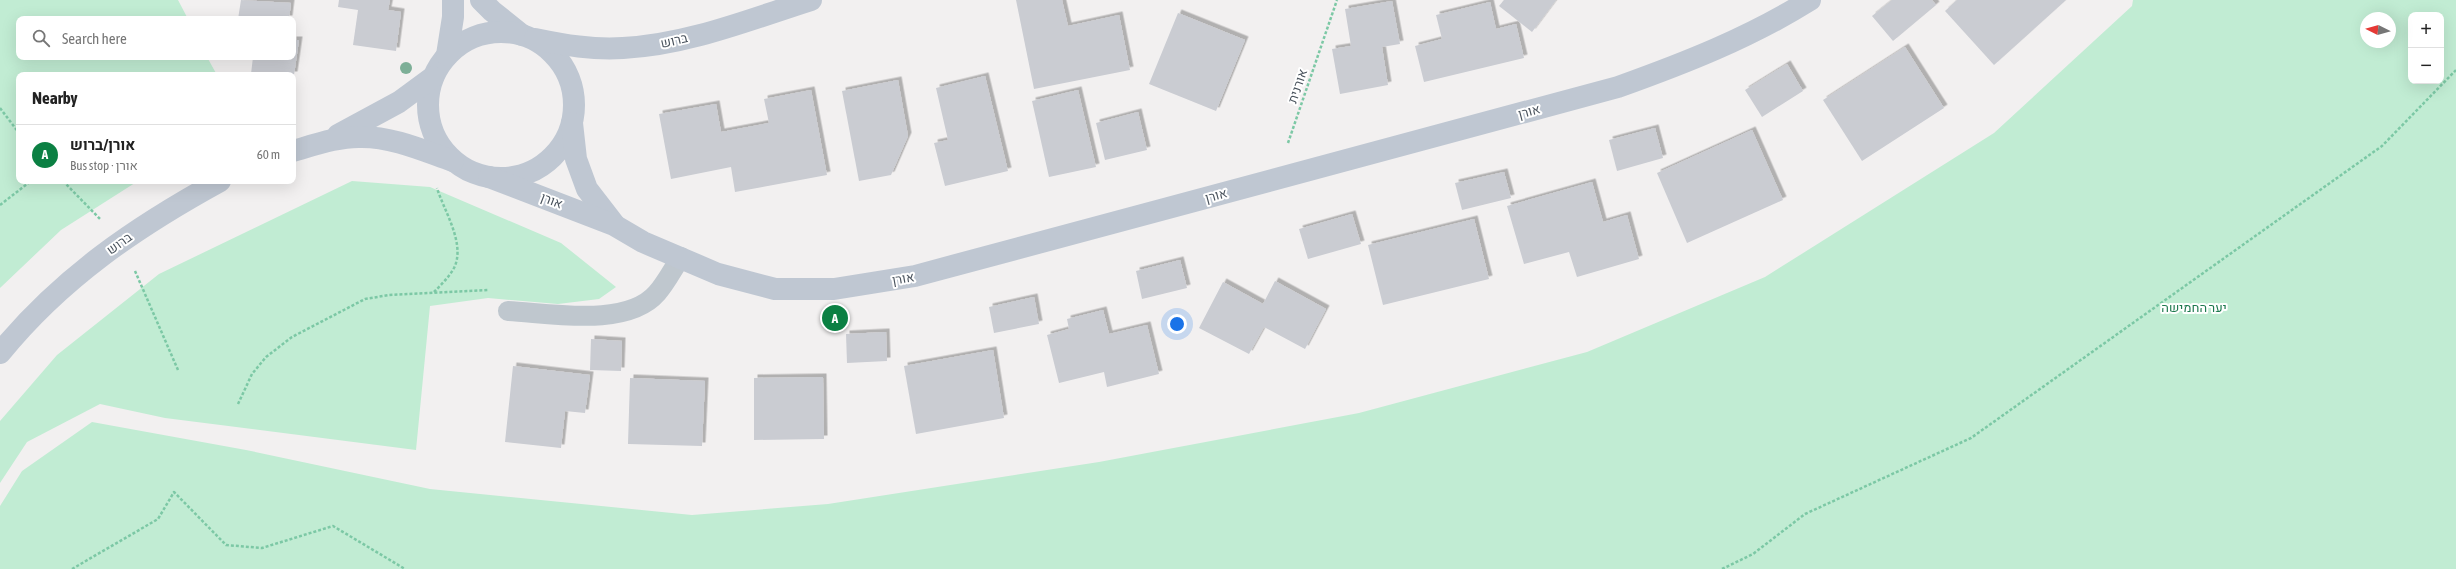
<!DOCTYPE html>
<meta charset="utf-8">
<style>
body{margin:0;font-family:"Asap Condensed",Heebo,sans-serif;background:#f2f2f2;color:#222}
.controls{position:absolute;right:12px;top:12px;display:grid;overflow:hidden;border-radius:8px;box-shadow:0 4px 16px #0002}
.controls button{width:36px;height:36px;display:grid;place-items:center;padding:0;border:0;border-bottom:1px solid #e0e0e0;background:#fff;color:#222;font:20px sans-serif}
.compass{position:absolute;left:2360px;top:12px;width:36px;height:36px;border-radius:50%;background:#fff;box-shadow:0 4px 16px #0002;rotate:275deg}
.you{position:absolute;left:1177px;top:324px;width:14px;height:14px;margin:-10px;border:3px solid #fff;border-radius:50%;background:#1a73e8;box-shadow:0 0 0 6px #1a73e833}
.badge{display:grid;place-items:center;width:26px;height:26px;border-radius:50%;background:#0b8043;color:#fff;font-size:13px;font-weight:700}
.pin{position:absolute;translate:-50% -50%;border:2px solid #fff;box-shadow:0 1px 4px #0006}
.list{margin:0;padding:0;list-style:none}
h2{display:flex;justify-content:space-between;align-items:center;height:52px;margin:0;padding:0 16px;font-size:17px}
h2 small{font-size:13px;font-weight:400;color:#767676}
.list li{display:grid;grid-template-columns:26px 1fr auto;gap:12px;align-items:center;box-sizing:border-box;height:60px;padding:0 16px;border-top:1px solid #e0e0e0}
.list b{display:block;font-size:15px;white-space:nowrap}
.list p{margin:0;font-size:13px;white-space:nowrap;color:#767676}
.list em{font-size:13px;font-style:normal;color:#767676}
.icon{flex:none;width:22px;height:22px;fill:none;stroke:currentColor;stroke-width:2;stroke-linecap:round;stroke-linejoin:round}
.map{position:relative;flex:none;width:2456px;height:569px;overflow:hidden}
.search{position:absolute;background:#fff;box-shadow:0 4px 16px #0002;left:16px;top:16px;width:280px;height:44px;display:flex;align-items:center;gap:10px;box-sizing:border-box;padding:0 14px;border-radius:8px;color:#767676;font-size:15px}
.panel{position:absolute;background:#fff;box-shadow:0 4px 16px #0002;left:16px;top:72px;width:280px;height:112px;border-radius:8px}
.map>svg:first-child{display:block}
.green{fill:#c1ecd3;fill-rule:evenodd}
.building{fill:#caccd2;filter:url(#shadow)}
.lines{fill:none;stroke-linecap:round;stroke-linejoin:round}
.path{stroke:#7cc8a5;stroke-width:2.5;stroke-dasharray:3 2;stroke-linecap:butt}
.lane{stroke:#bfc7ce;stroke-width:20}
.secondary{stroke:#bfc7d2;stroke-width:22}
.tree{fill:#7daf97}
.labels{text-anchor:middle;stroke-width:4;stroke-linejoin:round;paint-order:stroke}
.street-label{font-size:13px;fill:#49525c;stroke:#fff}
.park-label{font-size:13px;fill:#1d794e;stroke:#fff}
</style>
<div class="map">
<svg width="2456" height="569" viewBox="0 0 2456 569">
<defs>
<filter id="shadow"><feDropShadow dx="3.5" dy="-3.5" stdDeviation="0" flood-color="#0004"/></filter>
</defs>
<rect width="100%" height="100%" fill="#f2f0f0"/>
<!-- green -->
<g class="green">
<path d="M0 0H178L188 19H19V57H207L217 75H19V181H138L61 230 0 288Z"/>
<path d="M2133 0H2456V569H0V506L22 471 92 422 246 450 430 489 692 515 828 504 1099 462 1359 413 1587 352 1765 277 1994 133 2132 6ZM2411 15H2441V81H2411ZM2366 18H2390V42H2366Z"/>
<path d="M352 181 430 187 561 243 616 287 599 299 558 304 488 298 430 306 416 450 165 418 100 404 27 442 0 483V421L57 355 159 274Z"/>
</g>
<!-- building -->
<g class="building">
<path d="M241 0 291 3 289 19H238Z"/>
<path d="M339 0H390L388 10 401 12 396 51 353 45 358 10 338 7Z"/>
<path d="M1016 0H1062L1068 26 1119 15 1130 70 1034 89Z"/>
<path d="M1504 0H1556L1532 32 1499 6Z"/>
<path d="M1892 0H1932L1936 5 1893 41 1872 16Z"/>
<path d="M1957 0H2066L1994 65 1945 11Z"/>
<path d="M1392 1 1400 44 1382 47 1388 85 1340 94 1332 49 1351 46 1345 9Z"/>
<path d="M1490 2 1496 29 1516 24 1524 58 1424 82 1415 46 1442 39 1436 15Z"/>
<path d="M1178 13 1245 40 1216 111 1149 84Z"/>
<path d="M293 40H299L294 75 251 74 253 57H293Z"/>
<path d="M1905 47 1944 108 1862 161 1823 100Z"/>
<path d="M1787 64 1803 91 1762 117 1745 90Z"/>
<path d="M985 76 1008 171 945 186 934 143 948 140 936 88Z"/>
<path d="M898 80 908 136 891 175 859 181 842 91Z"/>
<path d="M811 90 827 175 735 192 731 167 671 179 659 114 716 104 721 132 769 123 764 99Z"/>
<path d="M1078 90 1096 167 1049 177 1032 101Z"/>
<path d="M1138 112 1147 150 1105 160 1096 123Z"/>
<path d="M1655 128 1663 158 1617 171 1609 140Z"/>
<path d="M1752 130 1783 200 1687 243 1657 173Z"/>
<path d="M1504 172 1511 198 1462 210 1455 183Z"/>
<path d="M1592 182 1603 222 1627 215 1639 259 1577 277 1569 252 1524 264 1507 206Z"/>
<path d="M1352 214 1361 244 1308 259 1299 229Z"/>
<path d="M1474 219 1489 279 1383 305 1368 245Z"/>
<path d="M1180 260 1187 288 1142 299 1136 271Z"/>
<path d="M1275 281 1326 309 1305 349 1264 327 1249 354 1199 328 1223 282 1263 304Z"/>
<path d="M1034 297 1039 324 994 333 989 307Z"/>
<path d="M1103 310 1109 334 1147 325 1159 374 1107 387 1104 372 1059 383 1047 335 1069 329 1067 319Z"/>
<path d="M886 332 887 361 847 363 846 334Z"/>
<path d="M591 339 622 341 621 371 590 370Z"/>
<path d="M993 350 1004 418 916 434 904 366Z"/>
<path d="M513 366 590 375 585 413 565 411 561 448 505 442Z"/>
<path d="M823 377 824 439 754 440V378Z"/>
<path d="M630 378 705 381 702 446 628 444Z"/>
</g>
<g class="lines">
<!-- path -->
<g class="path">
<path d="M0 108 19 133"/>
<path d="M1288 143 1337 0"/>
<path d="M63 181 100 219"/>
<path d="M0 205 31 181"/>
<path d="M135 271 178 370"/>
<path d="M434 292C441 285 449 277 454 268 466 244 444 211 437 188"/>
<path d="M238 404 252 374 266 357 292 337 365 299 389 295 488 290"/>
<path d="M72 569 158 519 174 492 226 545 262 548 333 526 405 569"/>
<path d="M1722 569 1753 554 1805 514 1971 438 2382 146 2456 70"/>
</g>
<!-- lane -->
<path class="lane" d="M508 311C550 313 627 328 657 293 666 283 673 269 681 257"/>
<!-- secondary -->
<g class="secondary">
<path d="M481 0 492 11 522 35"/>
<circle cx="501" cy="105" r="73"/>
<path d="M535 39C564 45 593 50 623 48 687 45 751 19 811 0"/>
<path d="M447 55 453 17V0"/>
<path d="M572 123 576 159 587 189 614 224"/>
<path d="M338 135 399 102 433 77"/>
<path d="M293 151C314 145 339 136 362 137 393 137 424 151 453 161"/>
<path d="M489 177 614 225 643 242 718 274 775 289H834L915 276 1618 87C1685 63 1749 38 1810 0"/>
<path d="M0 353C61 278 136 227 220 181"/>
</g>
</g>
<!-- trees -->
<circle class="tree" cx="406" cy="68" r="6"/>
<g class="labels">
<!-- street labels -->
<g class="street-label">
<text transform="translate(674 40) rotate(-13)" y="5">ברוש</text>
<text transform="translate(1297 86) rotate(-71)" y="5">אורנית</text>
<text transform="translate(1529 111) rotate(-15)" y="5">אורן</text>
<text transform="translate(1216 195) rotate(-15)" y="5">אורן</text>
<text transform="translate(552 200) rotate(21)" y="5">אורן</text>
<text transform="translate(119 243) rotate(-36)" y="5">ברוש</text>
<text transform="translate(903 278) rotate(-10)" y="5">אורן</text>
</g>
<!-- park labels -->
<g class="park-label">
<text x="2194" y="312">יער החמישה</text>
</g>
</g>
</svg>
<div class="controls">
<button>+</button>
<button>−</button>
</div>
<svg class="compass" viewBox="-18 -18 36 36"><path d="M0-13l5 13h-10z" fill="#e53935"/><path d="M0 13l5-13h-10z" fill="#767676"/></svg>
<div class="you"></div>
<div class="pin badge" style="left:835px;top:318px">A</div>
<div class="search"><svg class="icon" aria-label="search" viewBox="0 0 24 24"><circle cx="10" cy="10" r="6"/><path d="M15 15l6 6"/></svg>Search here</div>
<section class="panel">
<h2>Nearby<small></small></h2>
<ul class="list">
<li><span class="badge">A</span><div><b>אורן/ברוש</b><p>Bus stop · אורן</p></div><em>60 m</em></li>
</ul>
</section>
</div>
